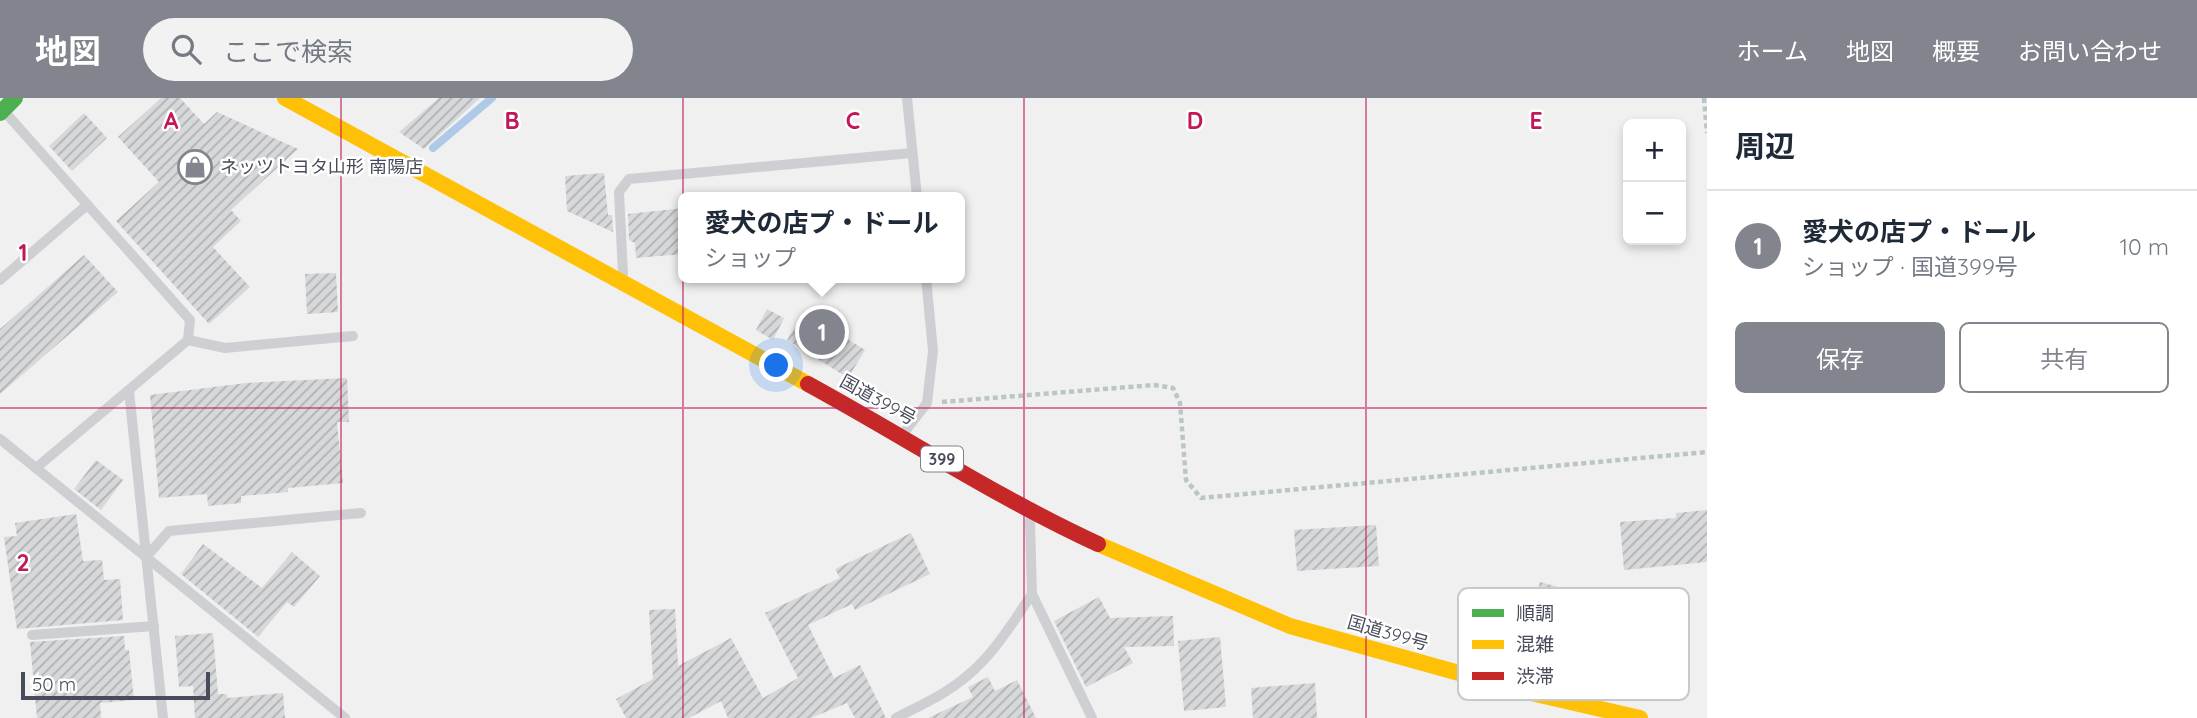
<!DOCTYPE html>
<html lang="ja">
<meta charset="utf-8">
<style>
body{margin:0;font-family:Quicksand,"Noto Sans JP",sans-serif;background:#f2f2f3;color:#1f2937}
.controls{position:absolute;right:21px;top:21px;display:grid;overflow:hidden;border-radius:10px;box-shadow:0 4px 10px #0003}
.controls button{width:63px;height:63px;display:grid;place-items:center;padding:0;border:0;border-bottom:2px solid #e0e1e3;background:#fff;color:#1f2937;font:35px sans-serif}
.scale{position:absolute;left:21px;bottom:18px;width:189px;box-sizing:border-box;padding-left:7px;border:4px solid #484c5a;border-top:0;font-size:19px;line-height:24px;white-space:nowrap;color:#484c5a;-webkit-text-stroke:5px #fff;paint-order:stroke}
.you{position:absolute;left:777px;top:268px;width:24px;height:24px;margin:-18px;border:5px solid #fff;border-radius:50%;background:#1a73e8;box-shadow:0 0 0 10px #1a73e833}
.badge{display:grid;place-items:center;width:46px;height:46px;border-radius:50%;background:#83858e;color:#fff;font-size:23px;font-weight:700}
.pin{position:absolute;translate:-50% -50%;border:4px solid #fff;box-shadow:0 2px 7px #0006}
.popup{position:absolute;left:678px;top:94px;width:287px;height:91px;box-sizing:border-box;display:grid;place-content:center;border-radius:10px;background:#fff;filter:drop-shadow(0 2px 5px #0005);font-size:23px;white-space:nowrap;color:#747a83}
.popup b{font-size:26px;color:#1f2937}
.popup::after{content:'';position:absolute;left:50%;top:100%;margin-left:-14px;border:14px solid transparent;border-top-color:#fff}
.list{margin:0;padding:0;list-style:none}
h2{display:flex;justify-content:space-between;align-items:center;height:91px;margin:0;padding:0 28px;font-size:30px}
h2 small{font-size:23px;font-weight:400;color:#747a83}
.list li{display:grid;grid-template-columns:46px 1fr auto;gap:21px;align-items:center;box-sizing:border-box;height:112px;padding:0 28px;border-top:2px solid #e0e1e3}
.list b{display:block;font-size:26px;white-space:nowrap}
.list p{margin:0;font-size:23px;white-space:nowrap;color:#747a83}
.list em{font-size:23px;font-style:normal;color:#747a83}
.actions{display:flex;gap:14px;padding:21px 28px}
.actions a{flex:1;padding:16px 0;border:2px solid #83858e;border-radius:10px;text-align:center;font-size:24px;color:#83858e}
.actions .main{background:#83858e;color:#fff}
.icon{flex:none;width:38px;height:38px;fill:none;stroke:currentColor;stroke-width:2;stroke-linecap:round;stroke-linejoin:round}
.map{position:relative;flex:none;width:1707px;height:620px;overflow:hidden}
header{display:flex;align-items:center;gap:42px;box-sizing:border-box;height:98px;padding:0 35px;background:#83858e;color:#fff}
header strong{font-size:33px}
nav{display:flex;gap:38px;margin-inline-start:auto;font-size:24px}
.search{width:490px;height:63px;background:#f2f2f3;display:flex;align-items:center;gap:18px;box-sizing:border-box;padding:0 24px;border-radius:38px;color:#747a83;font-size:26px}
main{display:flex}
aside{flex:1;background:#fff}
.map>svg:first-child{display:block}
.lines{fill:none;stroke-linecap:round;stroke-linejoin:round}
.stream{stroke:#aecae8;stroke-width:8}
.building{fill:url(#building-hatch)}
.path{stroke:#bbc5c5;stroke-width:4.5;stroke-dasharray:5 3.5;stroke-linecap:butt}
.lane{stroke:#cecfd2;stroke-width:10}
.fast{stroke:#4caf50;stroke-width:16}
.slow{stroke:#ffc107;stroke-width:16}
.jam{stroke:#c62828;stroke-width:16}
.grid{fill:none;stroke:#c2185b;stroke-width:2;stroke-opacity:0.55}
.labels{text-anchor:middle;stroke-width:5;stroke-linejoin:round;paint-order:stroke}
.shield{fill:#fff;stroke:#7f828c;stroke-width:2}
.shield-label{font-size:16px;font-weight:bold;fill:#484c5a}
.poi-label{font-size:18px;fill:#484c5a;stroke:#fff;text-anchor:start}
.street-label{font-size:18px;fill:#484c5a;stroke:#fff}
.key{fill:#fff;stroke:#c8c9ce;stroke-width:2}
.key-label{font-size:19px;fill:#484c5a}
.grid-label{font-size:23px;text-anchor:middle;font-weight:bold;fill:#c2185b;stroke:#fff;stroke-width:5;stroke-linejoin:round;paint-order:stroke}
</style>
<header>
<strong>地図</strong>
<div class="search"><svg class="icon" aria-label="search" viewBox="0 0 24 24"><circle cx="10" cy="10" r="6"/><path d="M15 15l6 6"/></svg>ここで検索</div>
<nav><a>ホーム</a><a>地図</a><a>概要</a><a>お問い合わせ</a></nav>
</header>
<main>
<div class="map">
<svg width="1707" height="620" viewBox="0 0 1707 620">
<defs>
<pattern id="building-hatch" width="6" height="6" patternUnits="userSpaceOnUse" patternTransform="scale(1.75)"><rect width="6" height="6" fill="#d7d8da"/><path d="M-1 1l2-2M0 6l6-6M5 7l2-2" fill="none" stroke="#b0b1b4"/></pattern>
</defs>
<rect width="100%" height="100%" fill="#f0f0f0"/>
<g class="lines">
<!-- stream -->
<path class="stream" d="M433 50 492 0"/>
</g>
<!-- building -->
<g class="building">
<path d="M161 0H180L204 26 217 14 298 51 231 112 241 123 213 149 250 189 209 226 116 123 159 84 118 39Z"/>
<path d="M439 0H480L424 51 399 34Z"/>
<path d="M84 15 107 40 72 73 49 48Z"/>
<path d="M604 75 608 117H612L613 134 567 113 565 78Z"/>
<path d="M684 110V156L636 160 635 145 629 142 628 116Z"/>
<path d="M84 157 118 194 0 296V231Z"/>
<path d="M336 175 338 214 307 216 305 176Z"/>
<path d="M767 211 784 220 773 242 756 232Z"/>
<path d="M804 214 865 252 848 280 787 242Z"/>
<path d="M347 280 349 324H337L343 385 288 390V394L241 398V405L208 408 207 396 159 400 150 297 246 285Z"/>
<path d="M96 362 123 382 101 412 74 391Z"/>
<path d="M1707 412V464L1624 472 1620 424 1676 420V415Z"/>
<path d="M76 416 83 463 102 462 104 482 120 481 123 522 17 531 4 439 17 438 15 425Z"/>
<path d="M1376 427 1379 468 1297 473 1294 432Z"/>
<path d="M911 435 930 476 855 512 852 506 808 527 834 580 860 567 886 620H855L847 605 811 620H728L721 603 689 620H626L616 601 653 581 649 512 675 511 678 568 731 540 763 600 798 580 765 515 840 480 835 471Z"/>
<path d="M203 446 262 490 292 454 320 478 294 509 287 504 258 539 181 476Z"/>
<path d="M1540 484 1621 506 1600 588 1558 578 1569 535 1530 525Z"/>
<path d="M1099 499 1110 520 1173 518 1174 548 1124 549 1133 565 1086 589 1054 523Z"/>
<path d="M213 535 218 596H227V600L283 595 285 620H195L193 588 179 589 175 538Z"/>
<path d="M124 538 125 552H129L134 602 100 605 101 620H37L30 544Z"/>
<path d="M1220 539 1226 609 1184 613 1178 543Z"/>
<path d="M988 579 995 593 1017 582 1036 620H928L973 599 968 589Z"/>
<path d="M1315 585 1317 620H1253L1251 590Z"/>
</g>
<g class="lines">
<!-- path -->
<g class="path">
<path d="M1704 0 1707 35"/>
<path d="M942 304 1154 287 1173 290 1180 305 1186 382 1201 400 1707 354"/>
</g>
<!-- lane -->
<g class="lane">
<path d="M907 0 917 99"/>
<path d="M4 13 190 222 188 242 36 370"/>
<path d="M623 176 619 94 629 81 912 55"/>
<path d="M0 182 87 107"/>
<path d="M188 242 225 250 353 238"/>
<path d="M129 293 163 620"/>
<path d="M906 332 927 305 933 253 926 180"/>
<path d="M0 341 345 620"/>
<path d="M1030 423 1032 496 1092 620"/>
<path d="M147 458 169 433 361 415"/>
<path d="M32 537 154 528"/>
<path d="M896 620C921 607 946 596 967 578 994 556 1013 524 1032 496"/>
</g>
<!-- fast -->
<path class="fast" d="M0 15 15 0"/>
<!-- slow -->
<g class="slow">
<path d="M285 0 808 286"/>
<path d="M1098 446 1290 528 1531 595 1640 620"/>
</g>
<!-- jam -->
<path class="jam" d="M808 286C905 339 998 400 1098 446"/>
</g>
<!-- grid -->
<path class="grid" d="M341 0V620M683 0V620M1024 0V620M1366 0V620M0 310H1707"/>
<!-- icons -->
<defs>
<g id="shop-ring" transform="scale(1.75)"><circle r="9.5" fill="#fff" stroke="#83858e" stroke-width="1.5"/><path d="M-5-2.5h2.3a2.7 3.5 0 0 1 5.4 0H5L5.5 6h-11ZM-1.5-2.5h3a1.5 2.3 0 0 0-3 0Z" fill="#83858e"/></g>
</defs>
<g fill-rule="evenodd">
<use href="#shop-ring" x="195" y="69"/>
</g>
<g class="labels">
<!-- shield labels -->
<rect class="shield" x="921" y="348.5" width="42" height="25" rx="5"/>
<g class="shield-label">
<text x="942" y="367">399</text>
</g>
<!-- poi labels -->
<g class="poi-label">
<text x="220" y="75">ネッツトヨタ山形 南陽店</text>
</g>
<!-- street labels -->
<g class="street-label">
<text transform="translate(878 302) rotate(29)" y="6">国道399号</text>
<text transform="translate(1388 535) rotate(16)" y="6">国道399号</text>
</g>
</g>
<!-- legend -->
<rect x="1458" y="490" width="231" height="112" rx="10" class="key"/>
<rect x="1472" y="511" width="32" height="8" fill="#4caf50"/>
<rect x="1472" y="542" width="32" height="9" fill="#ffc107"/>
<rect x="1472" y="574" width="32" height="8" fill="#c62828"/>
<g class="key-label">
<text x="1516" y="522">順調</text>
<text x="1516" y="553">混雑</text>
<text x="1516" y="585">渋滞</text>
</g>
<g class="grid-label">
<text x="171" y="31">A</text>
<text x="512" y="31">B</text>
<text x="853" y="31">C</text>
<text x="1195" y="31">D</text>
<text x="1536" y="31">E</text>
<text x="23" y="163">1</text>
<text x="23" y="473">2</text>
</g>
</svg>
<div class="controls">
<button>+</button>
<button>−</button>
</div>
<div class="scale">50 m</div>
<div class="you"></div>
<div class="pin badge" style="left:822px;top:234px">1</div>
<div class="popup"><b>愛犬の店プ・ドール</b>ショップ</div>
</div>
<aside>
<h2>周辺<small></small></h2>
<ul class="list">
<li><span class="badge">1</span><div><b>愛犬の店プ・ドール</b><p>ショップ · 国道399号</p></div><em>10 m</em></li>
</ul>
<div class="actions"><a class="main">保存</a><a>共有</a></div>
</aside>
</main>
